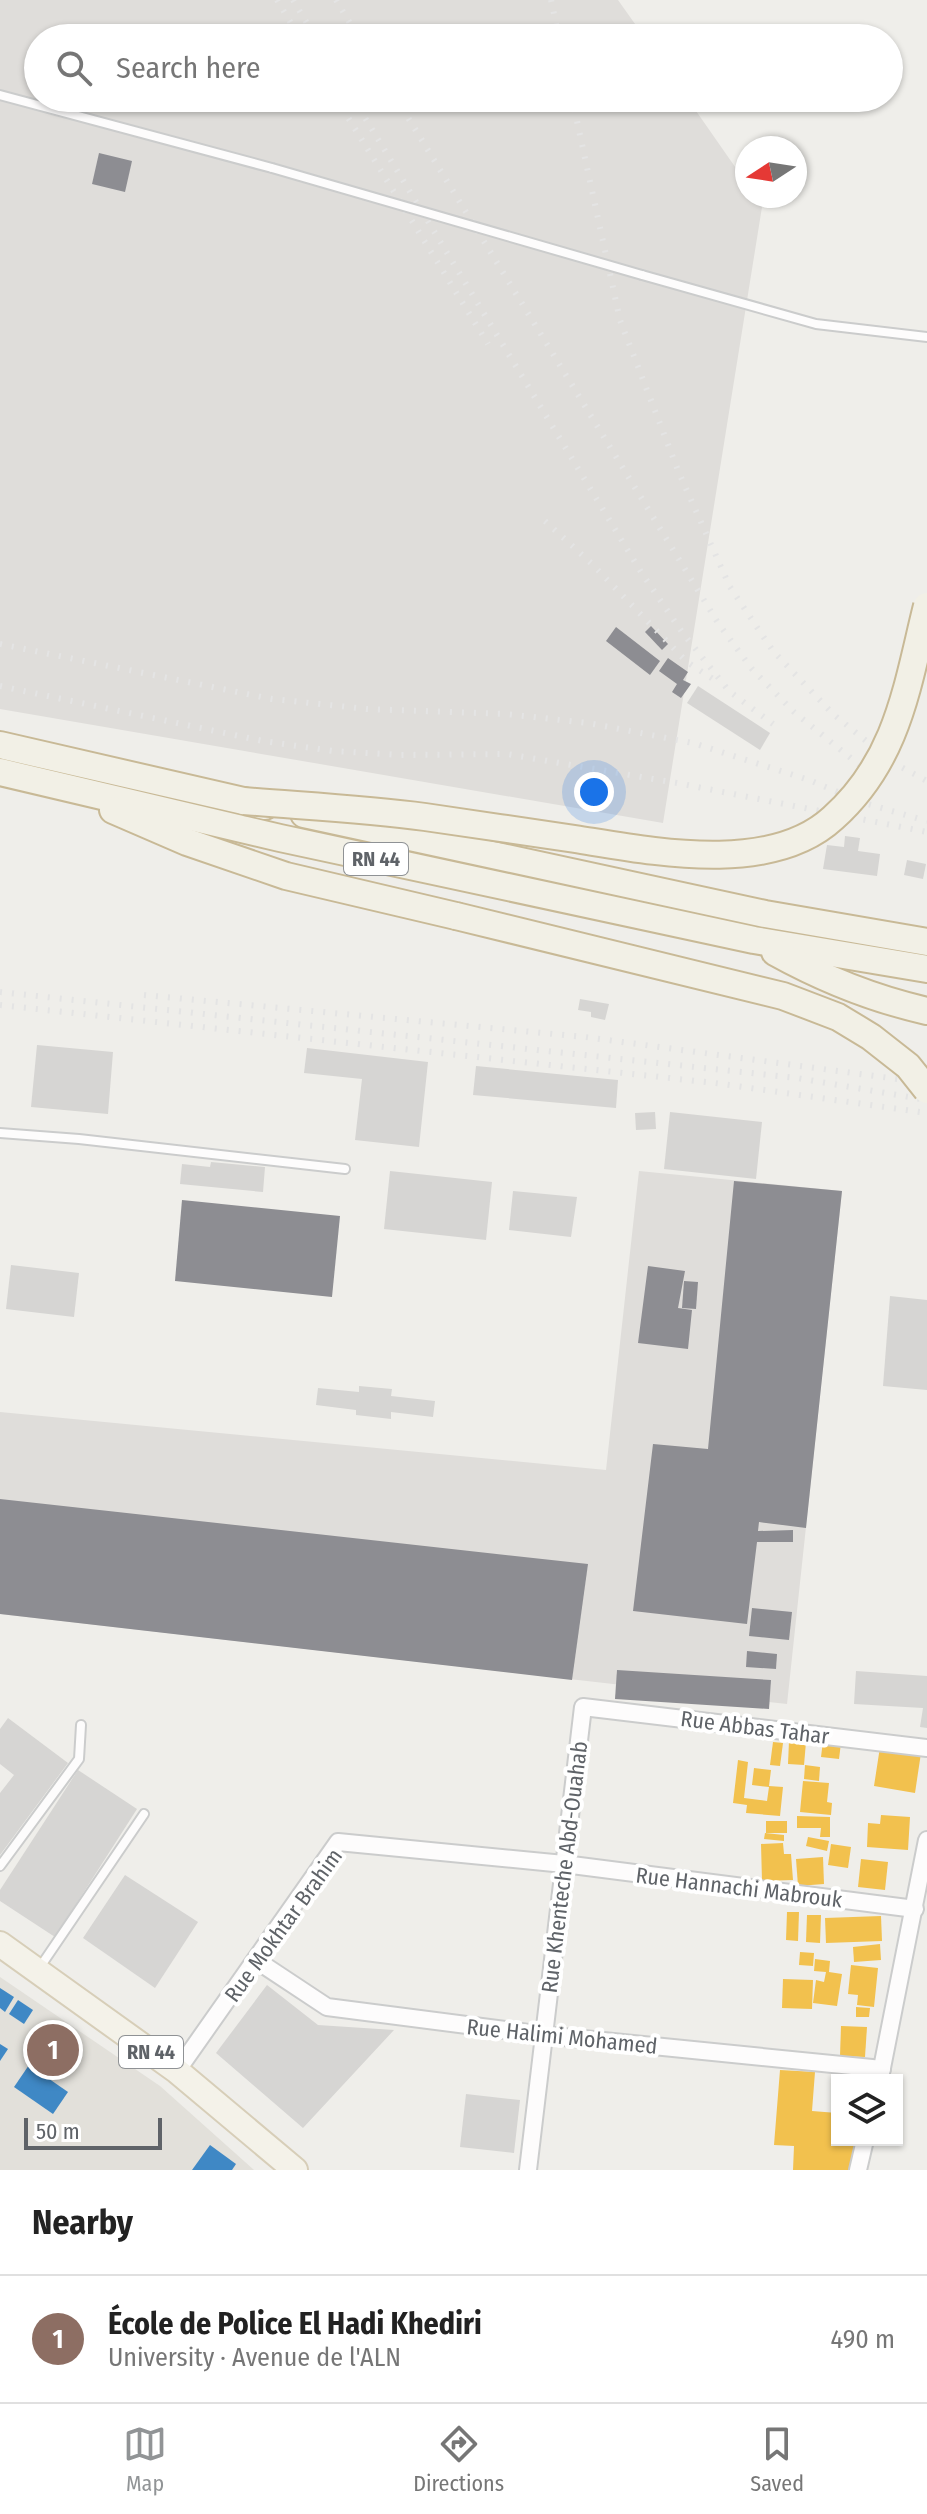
<!DOCTYPE html>
<meta charset="utf-8">
<style>
body{margin:0;font-family:"Fira Sans Condensed",sans-serif;background:#f6f6f6;color:#222}
.controls{position:absolute;right:24px;bottom:24px;display:grid;overflow:hidden;border-radius:0px;box-shadow:0 2px 6px #0004}
.controls button{width:72px;height:72px;display:grid;place-items:center;padding:0;border:0;border-bottom:2px solid #e0e0e0;background:#fff;color:#222;font:40px sans-serif}
.compass{position:absolute;left:735px;top:136px;width:72px;height:72px;border-radius:50%;background:#fff;box-shadow:0 2px 6px #0004;rotate:258deg}
.scale{position:absolute;left:24px;bottom:20px;width:138px;box-sizing:border-box;padding-left:8px;border:4px solid #5f6368;border-top:0;font-size:22px;line-height:28px;white-space:nowrap;color:#5f6368;-webkit-text-stroke:6px #fff;paint-order:stroke}
.you{position:absolute;left:594px;top:792px;width:28px;height:28px;margin:-20px;border:6px solid #fff;border-radius:50%;background:#1a73e8;box-shadow:0 0 0 12px #1a73e833}
.badge{display:grid;place-items:center;width:52px;height:52px;border-radius:50%;background:#919496;color:#fff;font-size:26px;font-weight:700}
.pin{position:absolute;translate:-50% -50%;border:4px solid #fff;box-shadow:0 2px 8px #0006}
.list{margin:0;padding:0;list-style:none}
h2{display:flex;justify-content:space-between;align-items:center;height:104px;margin:0;padding:0 32px;font-size:34px}
h2 small{font-size:26px;font-weight:400;color:#767676}
.list li{display:grid;grid-template-columns:52px 1fr auto;gap:24px;align-items:center;box-sizing:border-box;height:128px;padding:0 32px;border-top:2px solid #e0e0e0}
.list b{display:block;font-size:30px;white-space:nowrap}
.list p{margin:0;font-size:26px;white-space:nowrap;color:#767676}
.list em{font-size:26px;font-style:normal;color:#767676}
.icon{flex:none;width:44px;height:44px;fill:none;stroke:currentColor;stroke-width:2;stroke-linecap:round;stroke-linejoin:round}
.map{position:relative;flex:none;width:927px;height:2170px;overflow:hidden}
.search{position:absolute;background:#fff;box-shadow:0 2px 6px #0004;left:24px;right:24px;top:24px;height:88px;display:flex;align-items:center;gap:20px;box-sizing:border-box;padding:0 28px;border-radius:44px;color:#767676;font-size:30px}
.sheet{height:232px;background:#fff}
nav{display:flex;justify-content:space-around;align-items:center;box-sizing:border-box;height:112px;border-top:2px solid #e0e0e0;background:#fff;font-size:22px;color:#767676}
nav a{display:grid;justify-items:center;gap:4px}
nav .on{color:#919496}
.map>svg:first-child{display:block}
.industrial{fill:#dfddda}
.education{fill:#e2e0da}
.homes{fill:#f2c14e}
.schools{fill:#3f88c5}
.industry{fill:#8d8d92}
.building{fill:#d6d5d3}
.lines{fill:none;stroke-linecap:round;stroke-linejoin:round}
.service-casing{stroke:#cbcccc;stroke-width:12}
.minor-casing{stroke:#cbcccc;stroke-width:20}
.primary-casing{stroke:#d7ceb8;stroke-width:28}
.trunk-casing{stroke:#c8b996;stroke-width:30}
.service{stroke:#fdfcfc;stroke-width:8}
.minor{stroke:#fdfcfc;stroke-width:16}
.primary{stroke:#f4f2e9;stroke-width:24}
.trunk{stroke:#f2f0e6;stroke-width:26}
.rail{stroke:#e4e4e4;stroke-width:6;stroke-dasharray:2 10;stroke-linecap:butt}
.service-bridge-casing{stroke:#cbcccc;stroke-width:12;stroke-linecap:butt}
.trunk-bridge-casing{stroke:#c8b996;stroke-width:30;stroke-linecap:butt}
.service-bridge{stroke:#fdfcfc;stroke-width:8}
.trunk-bridge{stroke:#f2f0e6;stroke-width:26}
.labels{text-anchor:middle;stroke-width:8;stroke-linejoin:round;paint-order:stroke}
.shield{fill:#fff;stroke:#8f9295;stroke-width:2}
.shield-label{font-size:20px;font-weight:bold;fill:#5f6368}
.street-label{font-size:22px;fill:#5f6368;stroke:#fff}
</style>
<div class="map">
<svg width="927" height="2170" viewBox="0 0 927 2170">
<rect width="100%" height="100%" fill="#efeeea"/>
<!-- industrial -->
<g class="industrial">
<path d="M0 0H618L645 38H38V98H687L747 184V196H755L762 207 663 823 0 709Z"/>
<path d="M639 1171 842 1191 787 1704 0 1614V1412L606 1470Z"/>
</g>
<!-- education -->
<path class="education" d="M0 1977 160 2086 254 2170H0Z"/>
<!-- homes -->
<g class="homes">
<path d="M789 1741 806 1742 804 1765 788 1764Z"/>
<path d="M823 1741 841 1743 839 1759 821 1757Z"/>
<path d="M773 1742 783 1743 780 1766 770 1765Z"/>
<path d="M880 1747 921 1753 915 1793 874 1786Z"/>
<path d="M738 1760 748 1762 744 1798 767 1801 769 1787 752 1785 754 1768 771 1770 769 1786 783 1787 780 1816 746 1813 747 1805 733 1803Z"/>
<path d="M805 1765 820 1767 819 1781 804 1779Z"/>
<path d="M803 1781 829 1783 827 1802 832 1803 831 1815 800 1812Z"/>
<path d="M881 1815 910 1817 908 1850 867 1847 868 1823 880 1824Z"/>
<path d="M797 1816 830 1817V1837H820L821 1828H797Z"/>
<rect x="766" y="1821" width="21" height="12"/>
<path d="M765 1833 784 1835V1841L764 1839Z"/>
<path d="M808 1837 829 1841 827 1851 806 1846Z"/>
<path d="M783 1843 784 1854H791L793 1880 762 1881 761 1844Z"/>
<path d="M831 1844 851 1847 848 1868 828 1865Z"/>
<path d="M823 1857 824 1884 798 1886 796 1859Z"/>
<path d="M861 1859 888 1862 885 1890 858 1887Z"/>
<path d="M787 1912H799L798 1941 786 1940Z"/>
<path d="M807 1915H821L820 1943 806 1942Z"/>
<path d="M881 1916 882 1941 826 1943 825 1918Z"/>
<path d="M880 1944 881 1960 854 1962 853 1947Z"/>
<path d="M800 1952 814 1953 813 1966 799 1965Z"/>
<path d="M815 1959 830 1961 829 1972 842 1974 837 2006 813 2003 816 1980 824 1982 826 1972 814 1971Z"/>
<path d="M851 1965 878 1968 874 2007 857 2005 858 1995 848 1994Z"/>
<path d="M783 1979 813 1980 812 2009 782 2008Z"/>
<path d="M856 2007 870 2008 869 2017H856Z"/>
<path d="M841 2026 867 2027 865 2057 840 2056Z"/>
<path d="M780 2070 815 2072 812 2111 837 2113V2140H855L853 2170H793L794 2146 774 2145Z"/>
</g>
<!-- schools -->
<g class="schools">
<path d="M0 1988 14 1997 5 2012 0 2008Z"/>
<path d="M18 2000 33 2010 24 2024 9 2014Z"/>
<path d="M55 2026 71 2037 61 2051 46 2041Z"/>
<path d="M0 2044 8 2049 0 2061Z"/>
<path d="M29 2065 68 2092 53 2114 14 2087Z"/>
<path d="M210 2145 236 2164 232 2170H192Z"/>
</g>
<!-- industry -->
<g class="industry">
<path d="M99 153 132 161 125 192 92 184Z"/>
<path d="M651 626 668 644 662 650 645 632Z"/>
<path d="M616 627 660 661 650 675 606 641Z"/>
<path d="M668 658 688 672 683 680 691 684 681 698 672 692 677 684 659 671Z"/>
<path d="M734 1181 842 1191 806 1528 759 1522 758 1531 793 1530V1542H757L747 1624 633 1611 653 1444 708 1449Z"/>
<path d="M182 1200 340 1216 332 1297 175 1281Z"/>
<path d="M648 1266 685 1271 678 1308 692 1310 688 1349 638 1343Z"/>
<path d="M684 1281 698 1282 696 1309 682 1308Z"/>
<path d="M0 1499 588 1564 572 1680 0 1614Z"/>
<path d="M752 1608 792 1612 789 1640 749 1636Z"/>
<path d="M747 1651 777 1654 776 1669 746 1667Z"/>
<path d="M617 1670 771 1680 769 1709 615 1699Z"/>
</g>
<!-- building -->
<g class="building">
<path d="M698 686 770 733 760 750 687 703Z"/>
<path d="M845 836 860 838 858 851 880 854 877 876 823 869 827 845 844 847Z"/>
<path d="M907 860 926 864 923 879 904 875Z"/>
<path d="M580 999 609 1004 605 1020 591 1017V1012L578 1010Z"/>
<path d="M37 1045 113 1052 108 1114 31 1107Z"/>
<path d="M307 1048 428 1062 419 1147 355 1140 362 1079 304 1073Z"/>
<path d="M476 1066 618 1080 616 1108 473 1095Z"/>
<path d="M655 1112 656 1129 636 1130 635 1113Z"/>
<path d="M670 1112 762 1122 756 1179 664 1169Z"/>
<path d="M211 1162 265 1167 263 1192 180 1184 182 1164 210 1167Z"/>
<path d="M390 1171 492 1182 486 1240 384 1229Z"/>
<path d="M513 1191 577 1197 571 1237 509 1230Z"/>
<path d="M11 1265 79 1273 74 1317 6 1309Z"/>
<path d="M890 1296 927 1300V1390L883 1386Z"/>
<path d="M359 1386 392 1389 391 1396 435 1401 433 1417 391 1412V1419L356 1415V1410L316 1405 318 1388 359 1392Z"/>
<path d="M856 1671 927 1676V1728L920 1727 923 1708 854 1704Z"/>
<path d="M8 1718 68 1763 0 1855V1793L14 1775 0 1764V1729Z"/>
<path d="M78 1770 137 1809 55 1937 0 1901V1890Z"/>
<path d="M125 1875 198 1922 155 1988 83 1938Z"/>
<path d="M267 1985 318 2025 394 2030 303 2128 216 2053Z"/>
<path d="M466 2094 520 2100 514 2153 460 2147Z"/>
</g>
<g class="lines">
<!-- service casing -->
<g class="service-casing">
<g id="service">
<path d="M0 95 272 168"/>
<path d="M642 275 816 324 927 337"/>
<path d="M0 1133 79 1139 345 1169"/>
<path d="M0 1866 79 1759 81 1725"/>
<path d="M38 1970 144 1814"/>
</g>
</g>
<!-- minor casing -->
<g class="minor-casing">
<g id="minor">
<path d="M256 1960 327 2007 544 2035 882 2069"/>
<path d="M177 2071 338 1842 564 1864 915 1909"/>
<path d="M880 2078 927 1840"/>
<path d="M528 2170 583 1707 927 1748"/>
<path d="M858 2170 865 2140"/>
</g>
</g>
<!-- primary casing -->
<g class="primary-casing">
<path id="primary" d="M0 1944 177 2071 295 2170"/>
</g>
<!-- trunk casing -->
<g class="trunk-casing">
<g id="trunk">
<path d="M0 745 265 806"/>
<path d="M0 772 280 838 754 940 927 969"/>
<path d="M113 810 187 842 286 876 456 916"/>
<path d="M304 814 765 914 927 942"/>
<path d="M775 952C822 978 874 999 927 1011"/>
</g>
</g>
<!-- service -->
<use href="#service" class="service"/>
<!-- minor -->
<use href="#minor" class="minor"/>
<!-- primary -->
<use href="#primary" class="primary"/>
<!-- trunk -->
<use href="#trunk" class="trunk"/>
<!-- rail -->
<g class="rail">
<path d="M277 0 300 38"/>
<path d="M293 0 316 38"/>
<path d="M336 0 359 38"/>
<path d="M551 0 559 38"/>
<path d="M336 98 488 344"/>
<path d="M353 98 641 572 682 632 729 691 773 724"/>
<path d="M396 98 718 623 752 669 794 712 868 772"/>
<path d="M572 98 620 320 679 473 730 587 773 651 833 714 892 762 927 781"/>
<path d="M545 521 591 563 687 662 713 679"/>
<path d="M0 644 272 699 367 709 506 714 588 723 693 743 809 780 864 803 927 821"/>
<path d="M0 686 263 741 333 751 401 755 507 754 677 783 927 832"/>
<path d="M0 992 797 1078 927 1100"/>
<path d="M144 995 585 1037 927 1083"/>
<path d="M0 1005 715 1083 927 1113"/>
</g>
<!-- service-bridge casing -->
<g class="service-bridge-casing">
<path id="service-bridge" d="M272 168 642 275"/>
</g>
<!-- trunk-bridge casing -->
<g class="trunk-bridge-casing">
<g id="trunk-bridge">
<path d="M244 801C304 806 365 809 425 817 475 824 525 832 575 839 651 851 770 876 833 818 898 760 907 686 927 606"/>
<path d="M456 916 783 996 838 1017 871 1037 908 1066 927 1090"/>
</g>
</g>
<!-- service-bridge -->
<use href="#service-bridge" class="service-bridge"/>
<!-- trunk-bridge -->
<use href="#trunk-bridge" class="trunk-bridge"/>
</g>
<g class="labels">
<!-- shield labels -->
<g class="shield">
<rect x="344" y="843" width="64" height="32" rx="6"/>
<rect x="119" y="2036" width="64" height="32" rx="6"/>
</g>
<g class="shield-label">
<text x="376" y="866">RN 44</text>
<text x="151" y="2059">RN 44</text>
</g>
<!-- street labels -->
<g class="street-label">
<text transform="translate(755 1727) rotate(7)" y="8">Rue Abbas Tahar</text>
<text transform="translate(564 1867) rotate(-83)" y="8">Rue Khenteche Abd-Ouahab</text>
<text transform="translate(739 1887) rotate(7)" y="8">Rue Hannachi Mabrouk</text>
<text transform="translate(283 1925) rotate(-54)" y="8">Rue Mokhtar Brahim</text>
<text transform="translate(562 2036) rotate(6)" y="8">Rue Halimi Mohamed</text>
</g>
</g>
</svg>
<div class="controls">
<button><svg class="icon" aria-label="layers" viewBox="0 0 24 24"><path d="M12 4l9 5-9 5-9-5zM3 14l9 5 9-5"/></svg></button>
</div>
<svg class="compass" viewBox="-18 -18 36 36"><path d="M0-13l5 13h-10z" fill="#e53935"/><path d="M0 13l5-13h-10z" fill="#767676"/></svg>
<div class="scale">50 m</div>
<div class="you"></div>
<div class="pin badge" style="left:53px;top:2050px;background:#8d6e63">1</div>
<div class="search"><svg class="icon" aria-label="search" viewBox="0 0 24 24"><circle cx="10" cy="10" r="6"/><path d="M15 15l6 6"/></svg>Search here</div>
</div>
<section class="sheet">
<h2>Nearby<small></small></h2>
<ul class="list">
<li><span class="badge" style="background:#8d6e63">1</span><div><b>École de Police El Hadi Khediri</b><p>University · Avenue de l'ALN</p></div><em>490 m</em></li>
</ul>
</section>
<nav>
<a class="on"><svg class="icon" aria-label="map" viewBox="0 0 24 24"><path d="M3 6l6-2 6 2 6-2v14l-6 2-6-2-6 2zM9 4v14M15 6v14"/></svg>Map</a>
<a><svg class="icon" aria-label="directions" viewBox="0 0 24 24"><path d="M12 3l9 9-9 9-9-9zM9 14v-3h6M13 9l2 2-2 2"/></svg>Directions</a>
<a><svg class="icon" aria-label="saved" viewBox="0 0 24 24"><path d="M7 4h10v16l-5-4-5 4z"/></svg>Saved</a>
</nav>
